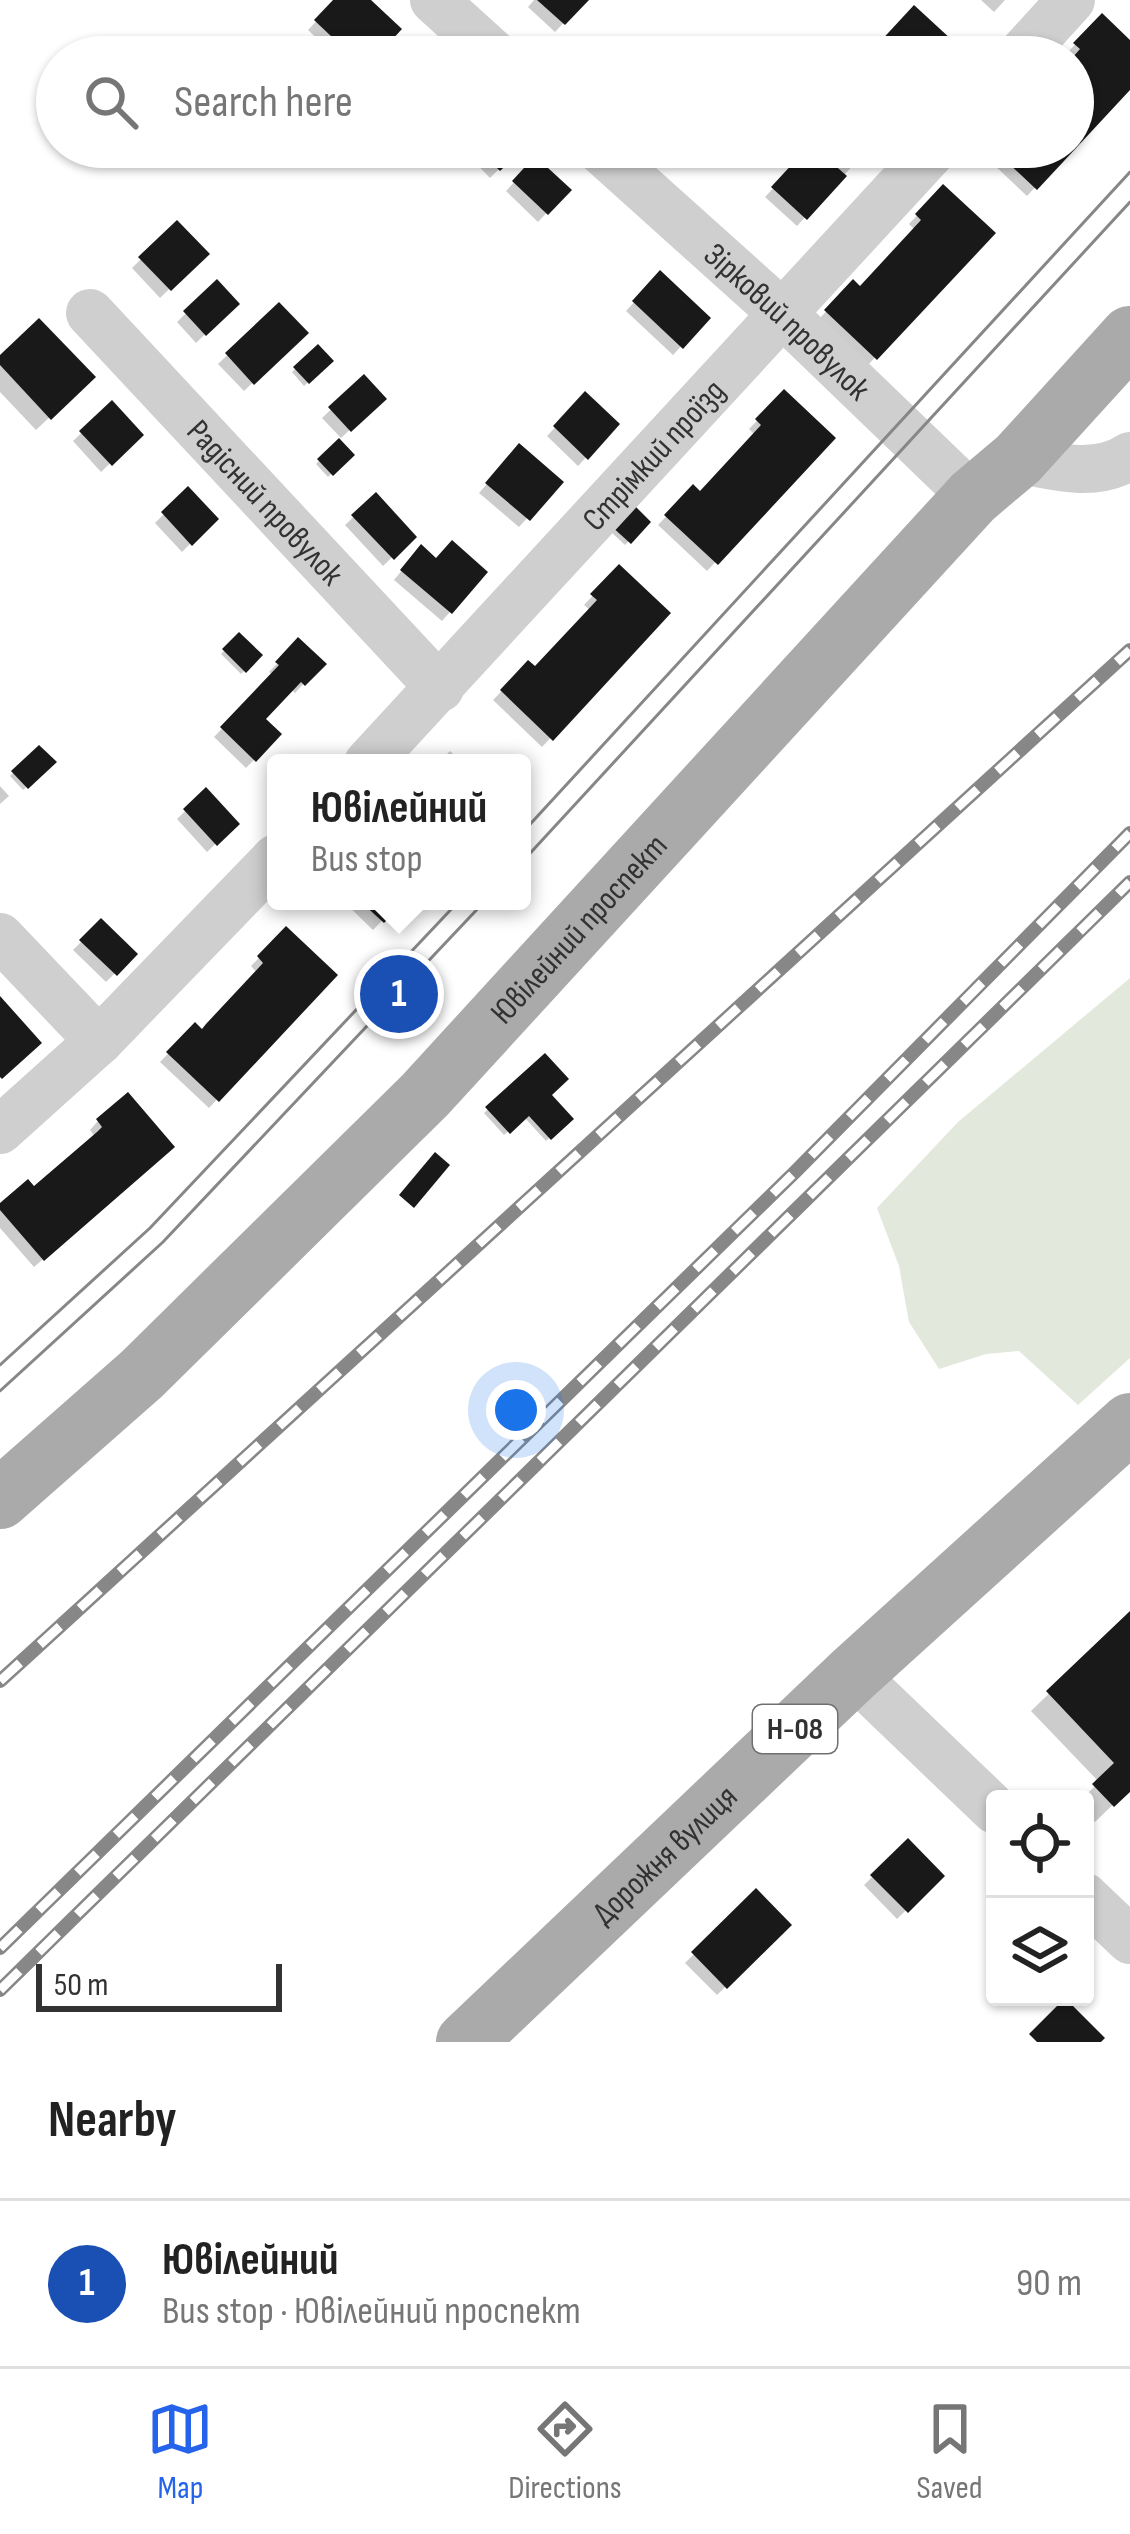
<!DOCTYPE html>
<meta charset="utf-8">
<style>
body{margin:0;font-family:"Sofia Sans Condensed",sans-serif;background:#f6f6f6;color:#222}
.controls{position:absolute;right:36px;bottom:36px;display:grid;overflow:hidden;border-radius:12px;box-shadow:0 3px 9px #0004}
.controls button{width:108px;height:108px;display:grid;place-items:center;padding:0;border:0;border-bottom:3px solid #e0e0e0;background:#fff;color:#222;font:60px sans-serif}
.scale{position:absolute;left:36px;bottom:30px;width:246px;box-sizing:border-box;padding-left:12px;border:6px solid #323232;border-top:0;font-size:33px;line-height:42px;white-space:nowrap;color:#323232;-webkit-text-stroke:9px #fff;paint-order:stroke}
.you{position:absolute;left:516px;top:1410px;width:42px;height:42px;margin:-30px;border:9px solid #fff;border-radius:50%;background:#1a73e8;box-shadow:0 0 0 18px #1a73e833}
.badge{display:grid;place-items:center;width:78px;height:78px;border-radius:50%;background:#2563eb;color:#fff;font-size:39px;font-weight:700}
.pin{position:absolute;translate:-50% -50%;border:6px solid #fff;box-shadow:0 3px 12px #0006}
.popup{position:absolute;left:267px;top:754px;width:264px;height:156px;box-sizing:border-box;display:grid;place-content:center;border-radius:12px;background:#fff;filter:drop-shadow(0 3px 9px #0005);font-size:39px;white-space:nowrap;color:#767676}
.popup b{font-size:45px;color:#222}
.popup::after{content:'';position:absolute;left:50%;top:100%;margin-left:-24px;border:24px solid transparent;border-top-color:#fff}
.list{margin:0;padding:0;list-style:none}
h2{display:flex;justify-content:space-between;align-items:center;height:156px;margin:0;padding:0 48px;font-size:51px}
h2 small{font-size:39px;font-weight:400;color:#767676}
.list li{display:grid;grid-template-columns:78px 1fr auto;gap:36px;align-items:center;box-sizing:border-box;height:168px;padding:0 48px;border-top:3px solid #e0e0e0}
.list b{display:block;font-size:45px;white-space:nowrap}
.list p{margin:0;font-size:39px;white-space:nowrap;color:#767676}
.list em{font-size:39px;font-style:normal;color:#767676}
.icon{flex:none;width:66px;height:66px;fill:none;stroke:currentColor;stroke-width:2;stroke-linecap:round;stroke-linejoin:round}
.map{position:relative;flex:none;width:1130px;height:2042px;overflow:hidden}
.search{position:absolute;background:#fff;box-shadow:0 3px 9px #0004;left:36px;right:36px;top:36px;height:132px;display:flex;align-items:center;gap:30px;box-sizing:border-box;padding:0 42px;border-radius:66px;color:#767676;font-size:45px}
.sheet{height:324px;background:#fff}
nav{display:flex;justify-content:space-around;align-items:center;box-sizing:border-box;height:168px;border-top:3px solid #e0e0e0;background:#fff;font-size:33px;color:#767676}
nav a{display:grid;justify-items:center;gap:6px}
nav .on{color:#2563eb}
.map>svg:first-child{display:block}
.green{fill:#e2e8dc}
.shadow{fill:#0003}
.building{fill:#191919}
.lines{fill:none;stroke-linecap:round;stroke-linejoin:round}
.minor{stroke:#cfcfcf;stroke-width:48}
.major{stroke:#aaa;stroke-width:60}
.tram{stroke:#878787;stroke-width:3}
.rail-casing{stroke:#878787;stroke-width:14}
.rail{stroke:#fff;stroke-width:9;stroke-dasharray:27;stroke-linecap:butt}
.labels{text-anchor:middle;stroke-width:12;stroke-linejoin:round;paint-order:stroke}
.shield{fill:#fff;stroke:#707070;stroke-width:3}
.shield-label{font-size:30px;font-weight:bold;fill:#323232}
.street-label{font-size:33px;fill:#323232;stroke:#fff}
</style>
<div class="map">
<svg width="1130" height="2042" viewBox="0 0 1130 2042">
<rect width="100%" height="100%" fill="#fff"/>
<!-- green -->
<path class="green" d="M1130 978V1358L1078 1405 1019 1351 986 1354 939 1369 909 1322 899 1266 877 1208 958 1122Z"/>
<!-- shadow -->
<g class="shadow">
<path d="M336 0H366L372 57H336L308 30Z"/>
<path d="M534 0H585L555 32 528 7Z"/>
<path d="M981 0H1005L994 12Z"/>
<path d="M914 9 956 57 871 55Z"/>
<path d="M1102 17 1130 44V86L1073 147V57L1067 53Z"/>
<path d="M647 43 662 57H633Z"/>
<path d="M470 147H521L490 178 465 152Z"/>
<path d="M821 147H870L797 226 765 197 811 148 816 153Z"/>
<path d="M979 147H1073L1027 196 977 149Z"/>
<path d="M535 160 568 190 538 222 506 191Z"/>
<path d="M943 188 992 233 867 366 818 320 853 283 859 290 915 230 909 224Z"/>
<path d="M177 224 205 254 160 298 132 268Z"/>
<path d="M660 274 707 318 673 355 626 311Z"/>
<path d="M217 283 236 304 196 343 177 322Z"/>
<path d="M279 306 305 333 244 391 218 364Z"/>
<path d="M318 348 330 361 304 386 292 372Z"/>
<path d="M0 359 92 377 36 430 0 392Z"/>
<path d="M364 378 383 399 341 438 322 418Z"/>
<path d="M784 393 832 438 707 571 658 525 693 489 699 495 755 435 749 429Z"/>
<path d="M585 396 616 425 578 466 547 436Z"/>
<path d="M112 404 140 435 101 472 73 441Z"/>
<path d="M339 442 351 454 328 477 316 464Z"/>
<path d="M511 456 560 482 519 527 479 493Z"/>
<path d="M188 490 215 519 182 552 155 523Z"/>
<path d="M376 496 413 537 383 566 345 525Z"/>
<path d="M647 522 625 545 609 530Z"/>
<path d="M413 557 450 612 442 621 394 580Z"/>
<path d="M619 568 667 614 542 747 493 700 528 664 535 670 591 611 584 605Z"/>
<path d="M239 636 259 656 241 674 221 654Z"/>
<path d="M298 642 322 664 295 693 290 688 261 719 278 735 246 768 214 737 273 675 269 672Z"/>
<path d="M39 749 52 762 23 790 10 776Z"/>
<path d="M450 751 462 763H438Z"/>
<path d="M0 786 9 796 0 804Z"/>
<path d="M206 791 236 824 207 852 177 819Z"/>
<path d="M343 901H401L373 930Z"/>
<path d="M101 922 134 954 106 982 73 950Z"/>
<path d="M286 930 334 975 209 1108 160 1062 195 1026 201 1033 257 973 251 966Z"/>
<path d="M545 1057 548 1095 570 1119 546 1141 524 1117 504 1135 484 1113Z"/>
<path d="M98 1121 163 1155 34 1267 0 1228V1207L33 1190 95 1137 90 1130Z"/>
<path d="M1130 1615V1788L1095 1822 1085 1812V1799H1082L1099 1782 1031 1711Z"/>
<path d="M908 1842 941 1876 897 1919 864 1885Z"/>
<path d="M756 1892 788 1925 717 1995 685 1963Z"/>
</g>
<!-- building -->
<g class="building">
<path d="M333 0H371L402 29 376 57H353L314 20Z"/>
<path d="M537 0H589L565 25Z"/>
<path d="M914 5 965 52 960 57H891L877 45Z"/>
<path d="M1102 13 1130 40V90L1037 190 991 147H1073V57L1080 49 1073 43Z"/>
<path d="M476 147H525L500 171Z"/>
<path d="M808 147H814L847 176 807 220 771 187Z"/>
<path d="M835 147H874L856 166Z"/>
<path d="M535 156 572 190 548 215 512 181Z"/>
<path d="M943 184 996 233 877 360 824 310 853 279 860 286 921 220 915 214Z"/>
<path d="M177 220 210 254 171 291 138 257Z"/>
<path d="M660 270 711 318 683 349 632 301Z"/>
<path d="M217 279 240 304 206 336 183 311Z"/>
<path d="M279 302 309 333 254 385 225 353Z"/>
<path d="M39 318 96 377 51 420 0 365V355Z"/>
<path d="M318 344 334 361 309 384 293 367Z"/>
<path d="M364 374 387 399 351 432 328 407Z"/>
<path d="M784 389 836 438 718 565 664 515 693 484 700 491 761 425 755 419Z"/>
<path d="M585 391 620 424 588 460 553 426Z"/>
<path d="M112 400 144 435 112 466 79 431Z"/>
<path d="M339 438 355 455 333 476 317 459Z"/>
<path d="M519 443 564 482 530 521 485 483Z"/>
<path d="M188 486 219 519 192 546 161 512Z"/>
<path d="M376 492 417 537 394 560 351 515Z"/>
<path d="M631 502 651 522 631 544 610 525Z"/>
<path d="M452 540 488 572 452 614 400 570 421 544 436 558Z"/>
<path d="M619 564 671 613 553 741 500 690 528 660 535 666 597 600 590 594Z"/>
<path d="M239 632 263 655 246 673 222 649Z"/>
<path d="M298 637 327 664 305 686 301 682 266 719 282 734 256 762 220 727 279 665 275 662Z"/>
<path d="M39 745 57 762 28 789 11 771Z"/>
<path d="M206 787 240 824 217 846 183 809Z"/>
<path d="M360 901H405L384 923Z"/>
<path d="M101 918 138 954 117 976 79 940Z"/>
<path d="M286 926 338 975 219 1102 166 1052 195 1022 202 1029 206 1024 263 963 257 956Z"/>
<path d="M0 996 42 1043 2 1079 0 1077Z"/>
<path d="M545 1053 569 1079 552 1095 574 1119 551 1140 529 1116 510 1134 485 1107Z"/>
<path d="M128 1092 175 1147 44 1261 0 1210V1203L28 1179 34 1186 97 1132 102 1127 96 1119Z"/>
<path d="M435 1152 450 1165 414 1208 399 1195Z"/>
<path d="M1130 1611V1792L1114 1807 1092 1784 1114 1763 1046 1691Z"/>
<path d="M908 1838 945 1876 908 1913 870 1875Z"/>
<path d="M756 1888 792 1925 727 1989 691 1952Z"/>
<path d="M1065 1998 1105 2038 1101 2042H1037L1029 2034Z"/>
</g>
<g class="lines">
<!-- minor -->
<g class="minor">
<path d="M434 0 497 57"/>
<path d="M1019 57 1071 0"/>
<path id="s1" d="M597 147 783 314 973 497"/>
<path id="s2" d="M90 313 440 688"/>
<path d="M1018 459C1055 467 1097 478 1130 456"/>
<path id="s3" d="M368 763 936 147"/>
<path d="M0 937 99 1041"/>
<path d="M0 1130 99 1041 276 858"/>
<path d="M853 1674 995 1810"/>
<path d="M1085 1897 1130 1940"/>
</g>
<!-- major -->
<g class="major">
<path id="s4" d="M0 1499 142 1374 425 1095 973 497 1018 459 1130 336"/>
<path id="s5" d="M466 2042 853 1674 1130 1423"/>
</g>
<!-- tram -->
<g class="tram">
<path d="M522 833 1130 172"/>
<path d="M522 862 1130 202"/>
<path d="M0 1365 150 1228 459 901"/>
<path d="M0 1391 163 1242 485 901"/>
</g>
<!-- rail casing -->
<g class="rail-casing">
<g id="rail">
<path d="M0 1681 1130 650"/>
<path d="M0 1948 795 1172 1130 833"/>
<path d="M0 1990 1130 882"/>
</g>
</g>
<!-- rail -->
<use href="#rail" class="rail"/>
</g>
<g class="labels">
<!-- shield labels -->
<rect class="shield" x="753" y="1705" width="84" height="48" rx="9"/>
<g class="shield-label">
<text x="795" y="1739">Н-08</text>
</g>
<!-- street labels -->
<g class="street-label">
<text dy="12" stroke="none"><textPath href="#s1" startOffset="258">Зірковий провулок</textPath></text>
<text dy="12" stroke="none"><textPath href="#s3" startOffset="420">Стрімкий проїзд</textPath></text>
<text dy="12" stroke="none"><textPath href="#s2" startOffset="258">Радісний провулок</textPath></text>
<text dy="12" stroke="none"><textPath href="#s4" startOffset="813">Ювілейний проспект</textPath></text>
<text dy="12" stroke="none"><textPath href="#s5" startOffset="273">Дорожня вулиця</textPath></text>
</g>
</g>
</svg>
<div class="controls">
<button><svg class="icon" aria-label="locate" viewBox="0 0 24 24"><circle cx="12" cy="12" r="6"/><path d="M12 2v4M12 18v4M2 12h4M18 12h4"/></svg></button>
<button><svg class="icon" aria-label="layers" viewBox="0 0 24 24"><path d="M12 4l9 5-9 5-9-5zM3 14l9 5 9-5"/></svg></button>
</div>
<div class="scale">50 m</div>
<div class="you"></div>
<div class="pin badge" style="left:399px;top:994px;background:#1a4fb4">1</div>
<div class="popup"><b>Ювілейний</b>Bus stop</div>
<div class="search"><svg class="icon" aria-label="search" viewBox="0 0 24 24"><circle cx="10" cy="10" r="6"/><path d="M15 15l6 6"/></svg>Search here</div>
</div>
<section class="sheet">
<h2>Nearby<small></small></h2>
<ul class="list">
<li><span class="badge" style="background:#1a4fb4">1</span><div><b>Ювілейний</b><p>Bus stop · Ювілейний проспект</p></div><em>90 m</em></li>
</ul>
</section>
<nav>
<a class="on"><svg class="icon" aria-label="map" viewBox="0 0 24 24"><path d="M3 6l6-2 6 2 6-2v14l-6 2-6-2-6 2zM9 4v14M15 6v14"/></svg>Map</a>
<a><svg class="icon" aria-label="directions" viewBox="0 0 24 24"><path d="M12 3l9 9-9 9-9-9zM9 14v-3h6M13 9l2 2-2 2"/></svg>Directions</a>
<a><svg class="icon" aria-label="saved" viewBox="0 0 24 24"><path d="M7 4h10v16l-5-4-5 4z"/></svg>Saved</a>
</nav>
